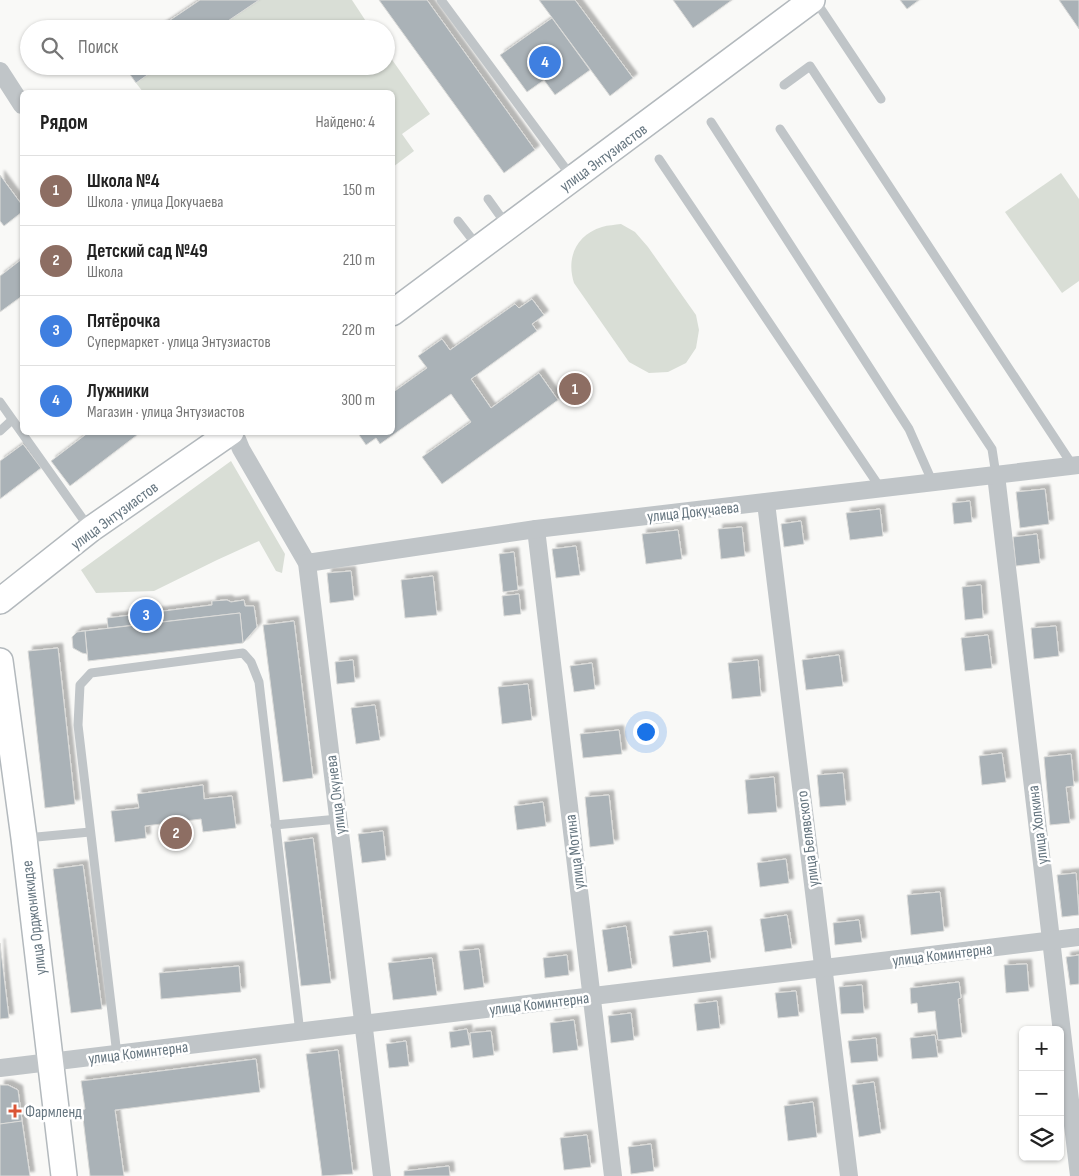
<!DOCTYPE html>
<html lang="ru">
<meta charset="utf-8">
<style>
body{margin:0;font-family:"Sofia Sans Condensed",sans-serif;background:#f2f2f2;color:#222}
.controls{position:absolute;right:15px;bottom:15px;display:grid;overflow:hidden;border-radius:8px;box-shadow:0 1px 4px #0004}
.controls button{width:45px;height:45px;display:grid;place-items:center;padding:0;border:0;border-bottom:1px solid #e0e0e0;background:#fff;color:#222;font:25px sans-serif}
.you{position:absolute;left:645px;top:731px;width:18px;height:18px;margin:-12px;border:4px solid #fff;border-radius:50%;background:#1a73e8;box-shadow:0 0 0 8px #1a73e833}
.badge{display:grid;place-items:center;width:32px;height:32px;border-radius:50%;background:#ea580c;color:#fff;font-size:16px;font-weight:700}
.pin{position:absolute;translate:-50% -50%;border:2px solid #fff;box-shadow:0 1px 5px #0006}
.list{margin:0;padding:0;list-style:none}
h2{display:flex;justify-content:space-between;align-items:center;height:65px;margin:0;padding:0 20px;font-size:21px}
h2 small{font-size:16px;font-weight:400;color:#767676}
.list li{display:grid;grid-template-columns:32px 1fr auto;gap:15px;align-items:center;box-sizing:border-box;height:70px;padding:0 20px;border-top:1px solid #e0e0e0}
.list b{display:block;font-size:19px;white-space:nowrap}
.list p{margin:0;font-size:16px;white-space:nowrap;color:#767676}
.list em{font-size:16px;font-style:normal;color:#767676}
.icon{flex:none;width:28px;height:28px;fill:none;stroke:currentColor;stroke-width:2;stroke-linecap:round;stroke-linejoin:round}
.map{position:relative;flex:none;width:1079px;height:1176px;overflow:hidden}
.search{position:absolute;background:#fff;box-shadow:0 1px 4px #0004;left:20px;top:20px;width:375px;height:55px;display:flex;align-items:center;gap:12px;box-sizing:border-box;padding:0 18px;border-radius:28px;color:#767676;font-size:19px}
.panel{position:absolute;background:#fff;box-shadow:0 1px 4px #0004;left:20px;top:90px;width:375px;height:345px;border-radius:8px}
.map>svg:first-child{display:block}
.green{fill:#d9ded6}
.building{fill:#aab2b7;stroke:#dbdbd9;filter:url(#shadow)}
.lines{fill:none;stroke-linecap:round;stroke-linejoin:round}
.secondary-casing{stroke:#b3b9bd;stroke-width:28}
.lane{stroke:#c0c5c8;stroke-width:9}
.street{stroke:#c0c5c8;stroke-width:18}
.secondary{stroke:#fff;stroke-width:25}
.poi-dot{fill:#da5536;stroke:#fff;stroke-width:2}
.labels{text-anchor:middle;stroke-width:5;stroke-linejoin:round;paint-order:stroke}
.street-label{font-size:16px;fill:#667680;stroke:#fff}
.poi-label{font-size:16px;fill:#667680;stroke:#fff;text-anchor:start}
</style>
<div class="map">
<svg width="1079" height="1176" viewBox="0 0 1079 1176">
<defs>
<filter id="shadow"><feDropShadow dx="4.5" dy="-4.5" stdDeviation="1" flood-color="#0004"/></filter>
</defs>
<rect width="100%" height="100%" fill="#f9f9f7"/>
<!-- green -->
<g class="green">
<path d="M259 0H352L371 29H216Z"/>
<path d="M386 51 430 114 402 134 414 151 393 167 392 92H143L136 83 160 66H386Z"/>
<path d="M1061 173 1079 199V281L1062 293 1005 212Z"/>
<path d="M621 224 635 232 648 247 696 315 699 330 696 348 686 363 668 372 649 373 629 362 574 283C566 258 576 235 602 227 608 225 615 225 621 224Z"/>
<path d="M231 461 285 554 282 573 276 571 259 541 217 560 154 591 96 593 81 570Z"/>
</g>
<!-- building -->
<g class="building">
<path d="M200 0H259L216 29H157Z"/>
<path d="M379 0H427L535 150 504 173Z"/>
<path d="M539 0H575L633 78 610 96Z"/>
<path d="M673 0H732L693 28Z"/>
<path d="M900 0H919L907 9Z"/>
<path d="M1059 0H1079V29Z"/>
<path d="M552 18 590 70 555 95 544 80 527 92 500 55Z"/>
<path d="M124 66H160L136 83Z"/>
<path d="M0 175 22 205V212L4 226 0 221Z"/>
<path d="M22 259V296L0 312V276Z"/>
<path d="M532 299 544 315 532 324 537 331 471 379 491 408 539 373 558 400 442 484 422 457 471 422 451 394 380 444 376 438 366 445 357 432H392V393L427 368 418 356 442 339 450 350 515 304 519 308Z"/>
<path d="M89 432H141L70 486 51 461Z"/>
<path d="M23 444 41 468 0 499V461Z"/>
<path d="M1045 489 1049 524 1020 528 1016 492Z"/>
<path d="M970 501 972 522 954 524 952 503Z"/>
<path d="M880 509 883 536 850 540 846 513Z"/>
<path d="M801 521 804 544 784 547 781 524Z"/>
<path d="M742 527 745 556 721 559 718 529Z"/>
<path d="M678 530 682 559 646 564 642 534Z"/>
<path d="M1037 534 1040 563 1016 566 1013 537Z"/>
<path d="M576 546 580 575 556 578 552 549Z"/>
<path d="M514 552 518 590 503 592 499 554Z"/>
<path d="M351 571 354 600 330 603 327 573Z"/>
<path d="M433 576 437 615 405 618 401 580Z"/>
<path d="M981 585 983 618 965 620 962 587Z"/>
<path d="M519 594 521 614 504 616 502 596Z"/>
<path d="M227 600 231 602 244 600 245 606H254L257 627 243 643 240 613 108 628 107 618 212 605V601Z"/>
<path d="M240 613 243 643 88 661 85 631Z"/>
<path d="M294 621 313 778 283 782 263 625Z"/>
<path d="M1056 626 1059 656 1034 659 1031 628Z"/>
<path d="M85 631 87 654 82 653 73 648 72 637 77 632Z"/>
<path d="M988 635 992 668 965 671 961 638Z"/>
<path d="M58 648 75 804 45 808 28 651Z"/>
<path d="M839 655 843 686 806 690 802 660Z"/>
<path d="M353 660 355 682 337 684 335 662Z"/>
<path d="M758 660 761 696 732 699 728 663Z"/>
<path d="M592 663 595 689 574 692 570 666Z"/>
<path d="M528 684 532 720 502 724 498 687Z"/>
<path d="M375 705 380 740 356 744 351 708Z"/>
<path d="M619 730 622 754 583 758 580 734Z"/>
<path d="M1002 753 1006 782 982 785 979 756Z"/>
<path d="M1071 754 1074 786 1066 787 1070 823 1050 825 1044 757Z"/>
<path d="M843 773 846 805 820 807 817 775Z"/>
<path d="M774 777 777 812 748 814 745 780Z"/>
<path d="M203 785 204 799 232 796 236 828 203 832 201 819 145 826 146 838 115 842 111 811 139 808 137 794Z"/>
<path d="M609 795 614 844 590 847 585 797Z"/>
<path d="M543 802 546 826 517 830 514 806Z"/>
<path d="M383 831 386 860 362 863 358 834Z"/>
<path d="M313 838 331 983 301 986 284 842Z"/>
<path d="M786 859 789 883 760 887 757 863Z"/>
<path d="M83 865 102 1009 71 1013 53 869Z"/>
<path d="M1076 873 1079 915 1062 917 1057 875Z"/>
<path d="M940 892 944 931 911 935 907 895Z"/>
<path d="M787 915 792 948 765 952 760 919Z"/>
<path d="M859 920 862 942 835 945 833 923Z"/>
<path d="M626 926 632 968 608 972 602 930Z"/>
<path d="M707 931 711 962 673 967 669 936Z"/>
<path d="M0 943 9 1018 0 1019Z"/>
<path d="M479 949 484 987 464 990 459 951Z"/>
<path d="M567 955 569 975 545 978 543 958Z"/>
<path d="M1079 955V984L1070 985 1066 957Z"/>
<path d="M432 958 437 995 393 1000 388 963Z"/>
<path d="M1027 964 1029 991 1006 993 1004 965Z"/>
<path d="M239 966 241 992 161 999 159 973Z"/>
<path d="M959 982 961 998 958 999 962 1037 938 1040 935 1011 918 1013 917 1003 911 1004 910 988Z"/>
<path d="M862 985 864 1013 841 1014 839 987Z"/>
<path d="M796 991 799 1016 778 1018 775 993Z"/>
<path d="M717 1001 720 1028 697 1031 694 1004Z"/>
<path d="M631 1013 634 1040 611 1043 608 1016Z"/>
<path d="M574 1020 578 1050 553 1053 550 1023Z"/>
<path d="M467 1029 470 1045 451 1048 449 1032Z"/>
<path d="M491 1031 494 1055 473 1058 470 1033Z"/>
<path d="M935 1035 938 1057 912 1059 910 1038Z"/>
<path d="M876 1038 878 1061 851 1063 848 1041Z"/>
<path d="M406 1041 409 1066 389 1068 386 1044Z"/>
<path d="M338 1050 353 1174 322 1176 306 1054Z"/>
<path d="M256 1059 260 1092 115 1110 124 1176H90L82 1110 85 1109 81 1081Z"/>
<path d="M874 1082 881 1133 859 1137 852 1085Z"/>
<path d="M0 1085H8L18 1090 22 1121 0 1124Z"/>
<path d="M813 1102 817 1137 788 1141 784 1106Z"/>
<path d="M22 1121 30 1176H0V1124Z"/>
<path d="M587 1135 591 1167 564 1170 560 1138Z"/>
<path d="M651 1144 654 1171 631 1174 628 1147Z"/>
<path d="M449 1166 450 1176H404V1171Z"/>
</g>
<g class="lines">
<!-- secondary casing -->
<g class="secondary-casing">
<g id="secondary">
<path d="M392 313 812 0"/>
<path d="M0 601 91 529 231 432"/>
<path d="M0 661 24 838 64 1176"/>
</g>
</g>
<!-- lane -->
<g class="lane">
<path d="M441 0 571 176"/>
<path d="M815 0 881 99"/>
<path d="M784 85 810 66 1073 466"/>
<path d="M711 122 909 429 932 481"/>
<path d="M780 129 992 449 996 475"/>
<path d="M659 159 881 489"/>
<path d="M488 199 508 227"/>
<path d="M458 221 479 248"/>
<path d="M0 402 90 529"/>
<path d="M0 431 12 420"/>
<path d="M275 825 338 819"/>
<path d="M26 838 90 832"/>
<path d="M117 1055 78 725 80 685 91 673 243 653 251 662 259 682 300 1033"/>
</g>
<!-- street -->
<g class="street">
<path d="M0 71 22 105"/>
<path d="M234 432 241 449 307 563 382 1176"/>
<path d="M996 475 1079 1176"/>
<path d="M766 503 849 1176"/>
<path d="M536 529 613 1176"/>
<path d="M307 563 536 529 1079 465"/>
<path d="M0 1068 1079 937"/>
</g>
<!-- secondary -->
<use href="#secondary" class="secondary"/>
</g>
<!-- markers -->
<path class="poi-dot" d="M12.5 1103.5h5v5h5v5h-5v5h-5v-5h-5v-5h5z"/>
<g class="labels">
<!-- street labels -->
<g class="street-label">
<text transform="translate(603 157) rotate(-36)" y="6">улица Энтузиастов</text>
<text transform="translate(693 511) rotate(-6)" y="6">улица Докучаева</text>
<text transform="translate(114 515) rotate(-36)" y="6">улица Энтузиастов</text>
<text transform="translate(335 795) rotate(-97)" y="6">улица Окунева</text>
<text transform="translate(1037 825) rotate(-97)" y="6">улица Холкина</text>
<text transform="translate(807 839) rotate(-97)" y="6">улица Белявского</text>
<text transform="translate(574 852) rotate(-97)" y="6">улица Мотина</text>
<text transform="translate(33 918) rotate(-97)" y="6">улица Орджоникидзе</text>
<text transform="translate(942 954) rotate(-7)" y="6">улица Коминтерна</text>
<text transform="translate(539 1003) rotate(-7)" y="6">улица Коминтерна</text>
<text transform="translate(138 1052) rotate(-7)" y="6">улица Коминтерна</text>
</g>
<!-- poi labels -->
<g class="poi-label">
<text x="25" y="1117">Фармленд</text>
</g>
</g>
</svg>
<div class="controls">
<button>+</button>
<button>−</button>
<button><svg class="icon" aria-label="layers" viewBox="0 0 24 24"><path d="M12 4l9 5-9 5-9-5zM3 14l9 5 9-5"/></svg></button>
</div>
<div class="you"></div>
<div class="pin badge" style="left:575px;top:389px;background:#8d6e63">1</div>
<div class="pin badge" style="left:176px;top:833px;background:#8d6e63">2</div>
<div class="pin badge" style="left:146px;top:615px;background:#3f7fe0">3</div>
<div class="pin badge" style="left:545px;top:62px;background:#3f7fe0">4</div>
<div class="search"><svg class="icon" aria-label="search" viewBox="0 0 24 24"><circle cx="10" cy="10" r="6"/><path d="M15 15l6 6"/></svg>Поиск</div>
<section class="panel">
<h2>Рядом<small>Найдено: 4</small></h2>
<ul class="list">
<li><span class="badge" style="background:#8d6e63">1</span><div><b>Школа №4</b><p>Школа · улица Докучаева</p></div><em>150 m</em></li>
<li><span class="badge" style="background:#8d6e63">2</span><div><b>Детский сад №49</b><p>Школа</p></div><em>210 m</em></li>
<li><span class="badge" style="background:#3f7fe0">3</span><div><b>Пятёрочка</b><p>Супермаркет · улица Энтузиастов</p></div><em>220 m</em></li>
<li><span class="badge" style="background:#3f7fe0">4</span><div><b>Лужники</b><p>Магазин · улица Энтузиастов</p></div><em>300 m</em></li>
</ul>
</section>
</div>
